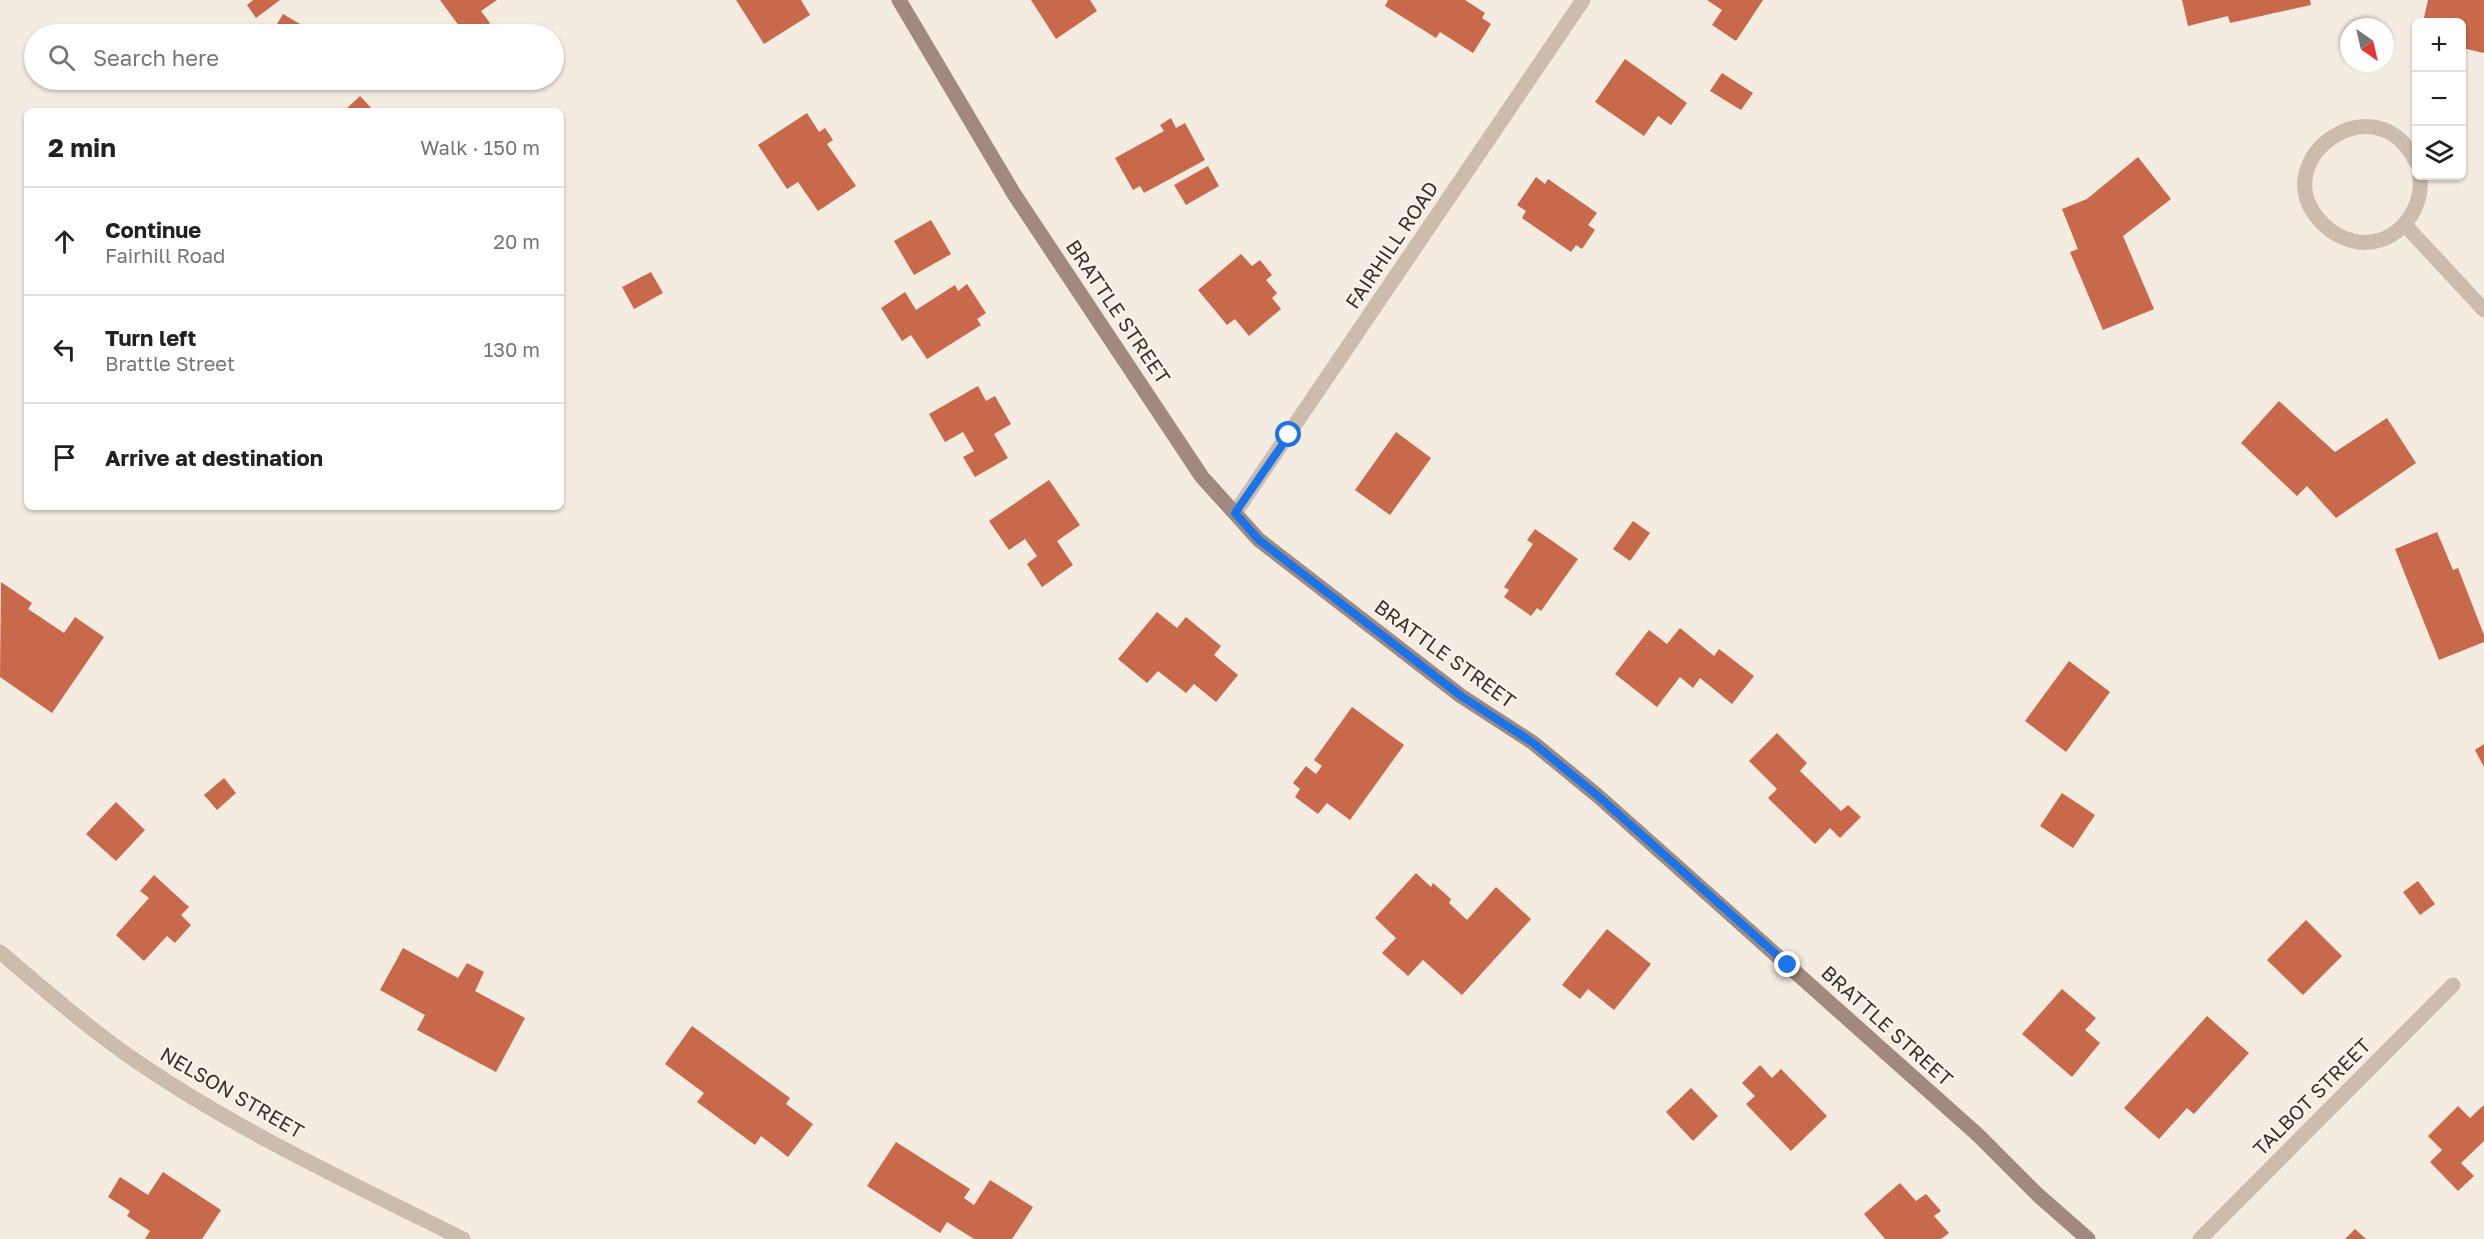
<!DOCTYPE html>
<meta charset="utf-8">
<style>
body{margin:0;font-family:"Golos Text",sans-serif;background:#f2f2f2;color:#202124}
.controls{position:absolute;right:18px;top:18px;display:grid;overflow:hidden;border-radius:9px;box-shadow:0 2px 4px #0004}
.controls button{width:54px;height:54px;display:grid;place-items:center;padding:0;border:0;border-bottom:2px solid #e0e0e0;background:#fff;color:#202124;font:30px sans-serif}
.compass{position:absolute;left:2340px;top:18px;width:54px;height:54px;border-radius:50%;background:#fff;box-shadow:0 2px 4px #0004;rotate:146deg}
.stop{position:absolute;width:18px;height:18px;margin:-14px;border:4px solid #1a73e8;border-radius:50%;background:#fff}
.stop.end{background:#1a73e8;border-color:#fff;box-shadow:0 2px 6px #0008}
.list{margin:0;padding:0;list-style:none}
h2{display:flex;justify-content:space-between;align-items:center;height:78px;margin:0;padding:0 24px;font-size:26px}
h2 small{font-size:20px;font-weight:400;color:#757577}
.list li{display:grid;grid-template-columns:39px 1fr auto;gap:18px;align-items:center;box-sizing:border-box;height:108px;padding:0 24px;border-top:2px solid #e0e0e0}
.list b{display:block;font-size:22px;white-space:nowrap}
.list p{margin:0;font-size:20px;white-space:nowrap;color:#757577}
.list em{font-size:20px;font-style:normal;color:#757577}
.icon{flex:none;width:33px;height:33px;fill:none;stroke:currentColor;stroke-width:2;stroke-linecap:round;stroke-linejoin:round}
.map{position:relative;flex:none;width:2484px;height:1239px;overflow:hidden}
.search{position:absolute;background:#fff;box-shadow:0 2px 4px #0004;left:24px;top:24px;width:540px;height:66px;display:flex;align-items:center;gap:15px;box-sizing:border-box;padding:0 21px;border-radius:33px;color:#757577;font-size:22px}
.panel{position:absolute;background:#fff;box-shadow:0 2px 4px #0004;left:24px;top:108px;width:540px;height:402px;border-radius:9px}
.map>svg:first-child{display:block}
.building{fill:#c8694b}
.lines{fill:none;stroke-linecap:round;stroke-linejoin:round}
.street{stroke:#cdbbac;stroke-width:15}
.secondary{stroke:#a18a7d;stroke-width:15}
.route{stroke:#1a73e8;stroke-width:8}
.labels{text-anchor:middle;stroke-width:4.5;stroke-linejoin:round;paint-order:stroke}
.street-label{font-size:20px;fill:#3b302b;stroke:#fbf5ee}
</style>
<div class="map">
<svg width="2484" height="1239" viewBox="0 0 2484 1239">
<rect width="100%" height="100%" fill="#f4ebe1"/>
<!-- building -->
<g class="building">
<path d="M253 0H280L256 18 247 5Z"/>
<path d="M440 0H497L481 11 490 23 474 34H465Z"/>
<path d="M736 0H801L810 15 764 44Z"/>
<path d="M1031 0H1090L1097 11 1056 39Z"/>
<path d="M1388 0H1465L1485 13 1482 18 1491 24 1473 53 1440 32 1436 38 1385 6Z"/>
<path d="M1707 0H1763L1736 41 1712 25 1722 10Z"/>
<path d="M2182 0H2310L2311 5 2230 23 2228 16 2188 26Z"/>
<path d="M2428 0H2484V53L2462 48V22H2423Z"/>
<path d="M283 14 317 34H271Z"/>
<path d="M1625 59 1687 103 1671 125 1658 116 1644 136 1595 102Z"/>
<path d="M1722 73 1753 93 1741 110 1710 91Z"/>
<path d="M360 96 374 111H344Z"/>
<path d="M807 113 819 132 825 128 833 140 827 144 856 186 818 211 798 182 787 189 758 145Z"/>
<path d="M1171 118 1176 128 1185 123 1205 160 1144 193 1140 186 1133 190 1115 158 1164 131 1160 125Z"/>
<path d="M2138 157 2171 199 2123 236 2154 309 2103 330 2070 252 2078 249 2062 209 2087 199Z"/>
<path d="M1208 166 1219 186 1186 205 1174 185Z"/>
<path d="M1536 177 1545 184 1548 179 1597 213 1588 225 1595 230 1582 249 1576 245 1571 252 1522 218 1526 211 1517 205Z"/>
<path d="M931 220 951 254 914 275 894 241Z"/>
<path d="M1241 254 1252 266 1260 260 1272 275 1266 280 1277 293 1272 298 1281 309 1249 336 1235 319 1227 325 1198 290Z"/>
<path d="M651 272 663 293 634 309 622 287Z"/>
<path d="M967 284 986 313 977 319 981 325 927 359 911 335 902 341 881 308 905 292 916 310 955 285 958 291Z"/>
<path d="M978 386 986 401 995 396 1011 424 994 434 1008 458 975 477 963 457 974 451 963 432 945 442 929 414Z"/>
<path d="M2279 401 2335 452 2387 418 2416 463 2336 518 2307 486 2297 496 2241 443Z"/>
<path d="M1396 432 1431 458 1390 515 1355 490Z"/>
<path d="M1049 480 1080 525 1057 541 1073 565 1042 587 1027 564 1037 556 1025 539 1009 550 989 521Z"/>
<path d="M1633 521 1650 533 1630 561 1613 549Z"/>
<path d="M1535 529 1578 559 1541 611 1537 608 1531 616 1504 597 1509 590 1504 587 1533 544 1527 540Z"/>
<path d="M2437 532 2453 570 2458 568 2484 635V642L2439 660 2395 549Z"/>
<path d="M1 582 32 603 28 609 64 633 75 617 104 637 52 713 0 677Z"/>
<path d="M1157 612 1177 628 1186 617 1221 646 1214 655 1238 675 1216 702 1194 684 1186 693 1158 671 1147 683 1118 659Z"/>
<path d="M1680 628 1714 656 1719 649 1754 676 1732 704 1700 678 1693 688 1680 677 1657 707 1615 674 1649 630 1667 644Z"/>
<path d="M2069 661 2110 692 2066 752 2025 721Z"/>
<path d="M1352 707 1404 745 1350 820 1327 803 1318 814 1295 797 1300 789 1293 783 1306 766 1316 774 1322 766 1314 760Z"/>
<path d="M1777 733 1807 763 1800 771 1841 811 1848 805 1861 817 1840 838 1830 828 1815 844 1768 798 1777 789 1749 761Z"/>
<path d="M2484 744V767L2475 750Z"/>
<path d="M224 778 236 793 217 810 204 795Z"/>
<path d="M2062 793 2095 815 2073 848 2040 826Z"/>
<path d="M116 802 145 830 116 861 86 834Z"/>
<path d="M1416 873 1431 887 1433 883 1451 899 1449 903 1467 920 1496 887 1531 919 1462 995 1423 960 1408 976 1382 953 1396 938 1375 918Z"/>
<path d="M154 875 189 907 181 915 191 925 175 943 167 936 144 961 116 935 149 898 140 891Z"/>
<path d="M2418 881 2435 904 2420 915 2403 892Z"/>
<path d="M2306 920 2342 956 2303 995 2267 960Z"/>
<path d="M1607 929 1651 964 1614 1010 1588 989 1580 999 1562 985Z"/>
<path d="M403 948 458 978 467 963 484 972 475 991 525 1018 496 1072 417 1030 425 1015 380 990Z"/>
<path d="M2062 989 2096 1018 2085 1030 2100 1043 2072 1077 2022 1034Z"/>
<path d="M2207 1016 2249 1053 2194 1114 2187 1108 2159 1139 2124 1108Z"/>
<path d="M692 1026 790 1098 786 1104 813 1124 788 1157 761 1136 755 1145 697 1102 704 1093 665 1064Z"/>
<path d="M1760 1065 1772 1078 1781 1069 1827 1116 1791 1151 1746 1104 1755 1096 1742 1083Z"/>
<path d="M1691 1088 1718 1116 1693 1141 1666 1112Z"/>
<path d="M2484 1105V1141L2461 1163 2474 1176 2458 1191 2430 1162 2442 1150 2428 1136 2458 1106 2470 1118Z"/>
<path d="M896 1142 970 1189 964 1198 974 1205 990 1180 1033 1207 1012 1239H974L947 1222 940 1233 867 1186Z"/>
<path d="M163 1172 221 1210 202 1239H145L150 1231 127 1216 130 1211 108 1197 120 1177 148 1195Z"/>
<path d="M1900 1183 1916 1201 1926 1194 1941 1211 1934 1216 1949 1233 1941 1239H1885L1864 1214Z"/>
<path d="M2355 1229 2366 1239H2345Z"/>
</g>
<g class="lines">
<!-- street -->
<g class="street">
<path d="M2416 162C2377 81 2270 156 2316 216 2326 229 2337 237 2353 241 2393 250 2424 213 2420 176"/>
<path d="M2405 225 2484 310"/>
<path d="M1235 513 1583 0"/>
<path d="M0 952C45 990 90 1030 139 1063 240 1132 353 1184 463 1239"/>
<path d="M2200 1239 2453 985"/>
</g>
<!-- secondary -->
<path class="secondary" d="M899 0 1014 194 1202 477 1259 540 1461 696 1532 742 1598 796 1978 1135 2038 1195 2088 1239"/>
</g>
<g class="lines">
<!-- route -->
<path class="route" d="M1289 435 1235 513 1259 540 1461 696 1532 742 1598 796 1788 965"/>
</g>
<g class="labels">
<!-- street labels -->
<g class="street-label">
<text transform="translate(1392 245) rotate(-56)" y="7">FAIRHILL ROAD</text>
<text transform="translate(1118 312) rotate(56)" y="7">BRATTLE STREET</text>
<text transform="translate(1445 654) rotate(36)" y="7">BRATTLE STREET</text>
<text transform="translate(1887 1026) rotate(42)" y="7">BRATTLE STREET</text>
<text transform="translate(232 1093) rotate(30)" y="7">NELSON STREET</text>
<text transform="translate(2312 1097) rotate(-45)" y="7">TALBOT STREET</text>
</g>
</g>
</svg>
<div class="controls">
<button>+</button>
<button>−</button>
<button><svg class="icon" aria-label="layers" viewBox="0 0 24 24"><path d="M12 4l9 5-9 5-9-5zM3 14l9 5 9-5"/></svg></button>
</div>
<svg class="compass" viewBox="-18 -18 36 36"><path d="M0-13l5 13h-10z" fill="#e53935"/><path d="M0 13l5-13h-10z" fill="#757577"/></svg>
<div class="stop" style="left:1289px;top:435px"></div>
<div class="stop end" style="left:1788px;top:965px"></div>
<div class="search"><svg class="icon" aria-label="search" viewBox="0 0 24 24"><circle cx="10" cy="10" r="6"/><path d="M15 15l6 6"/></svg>Search here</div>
<section class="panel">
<h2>2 min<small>Walk · 150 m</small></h2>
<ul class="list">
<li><svg class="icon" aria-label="ahead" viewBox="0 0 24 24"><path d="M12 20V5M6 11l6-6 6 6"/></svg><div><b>Continue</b><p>Fairhill Road</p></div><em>20 m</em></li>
<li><svg class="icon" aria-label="left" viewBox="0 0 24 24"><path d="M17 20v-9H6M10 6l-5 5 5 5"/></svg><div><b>Turn left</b><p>Brattle Street</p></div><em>130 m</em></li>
<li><svg class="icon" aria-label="arrive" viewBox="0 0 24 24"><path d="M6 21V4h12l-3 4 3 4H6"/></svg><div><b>Arrive at destination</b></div></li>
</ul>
</section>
</div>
